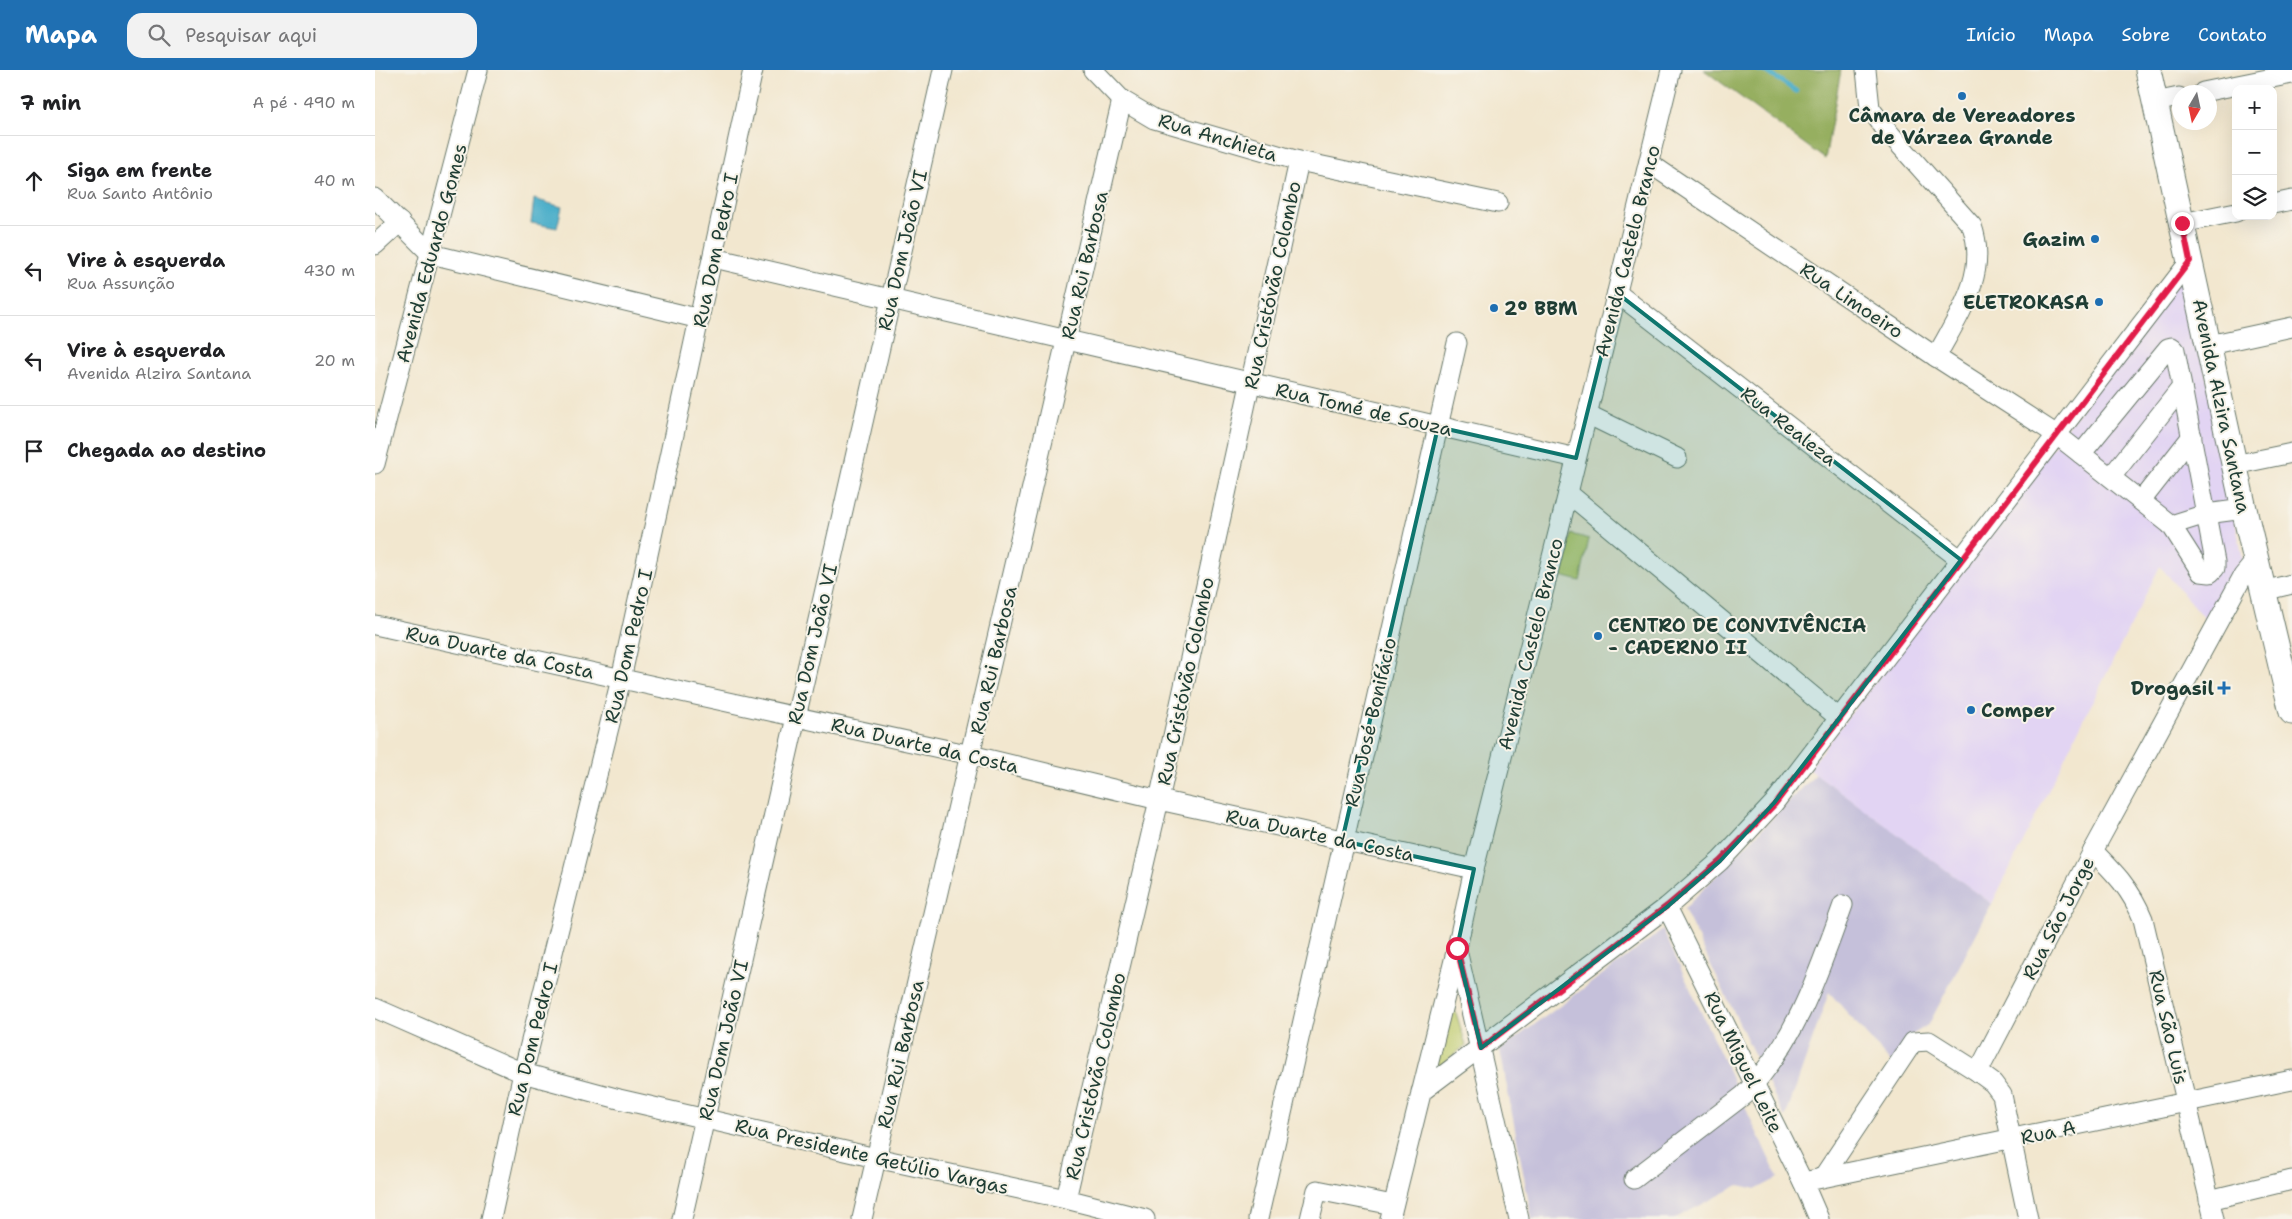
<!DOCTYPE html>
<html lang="pt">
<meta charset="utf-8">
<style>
body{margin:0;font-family:"Shantell Sans",sans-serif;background:#f2f2f2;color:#202124}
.controls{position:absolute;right:15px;top:15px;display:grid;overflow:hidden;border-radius:10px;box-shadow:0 5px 20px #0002}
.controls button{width:45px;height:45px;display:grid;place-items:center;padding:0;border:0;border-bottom:1px solid #e0e0e0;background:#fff;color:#202124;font:25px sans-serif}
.compass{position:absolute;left:1797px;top:15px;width:45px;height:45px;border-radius:50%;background:#fff;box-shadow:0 5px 20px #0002;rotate:189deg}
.stop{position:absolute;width:15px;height:15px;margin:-11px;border:4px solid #e11d48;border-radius:50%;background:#fff}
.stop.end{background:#e11d48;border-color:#fff;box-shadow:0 1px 5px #0008}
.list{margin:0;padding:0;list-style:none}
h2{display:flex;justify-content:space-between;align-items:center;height:65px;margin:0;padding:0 20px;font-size:21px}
h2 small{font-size:16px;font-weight:400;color:#757577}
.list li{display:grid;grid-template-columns:32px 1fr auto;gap:15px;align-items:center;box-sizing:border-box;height:90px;padding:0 20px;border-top:1px solid #e0e0e0}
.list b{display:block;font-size:19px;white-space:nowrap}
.list p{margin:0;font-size:16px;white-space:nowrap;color:#757577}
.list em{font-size:16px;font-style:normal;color:#757577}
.icon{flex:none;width:28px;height:28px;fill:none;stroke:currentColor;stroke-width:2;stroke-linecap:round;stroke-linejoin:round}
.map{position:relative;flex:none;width:1917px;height:1149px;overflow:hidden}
header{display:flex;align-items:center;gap:30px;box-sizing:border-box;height:70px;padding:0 25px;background:#1f6fb2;color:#fff}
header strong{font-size:24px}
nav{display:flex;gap:28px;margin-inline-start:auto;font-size:18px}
.search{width:350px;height:45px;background:#f2f2f2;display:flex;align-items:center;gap:12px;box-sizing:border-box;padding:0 18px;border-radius:15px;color:#757577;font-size:19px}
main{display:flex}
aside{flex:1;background:#fff}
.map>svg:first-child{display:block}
.built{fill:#e2d4f3}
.industrial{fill:#c5c0da}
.green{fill:#becb6c;stroke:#6e8450}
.forest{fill:#96af60;stroke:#5a764a}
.water{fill:#49adc9;stroke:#34757e}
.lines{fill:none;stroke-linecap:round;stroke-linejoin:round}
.stream{stroke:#49adc9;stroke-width:5}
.minor-casing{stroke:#69786a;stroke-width:21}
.major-casing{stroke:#69786a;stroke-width:27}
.minor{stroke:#fff;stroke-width:19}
.major{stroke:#fff;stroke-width:25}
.route{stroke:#e11d48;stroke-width:6}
.marked{fill:#0f766e;fill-opacity:0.2;stroke:#0f766e;stroke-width:4;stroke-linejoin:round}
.poi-dot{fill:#1f6fb2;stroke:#f7f3e8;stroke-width:2}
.labels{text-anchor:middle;stroke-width:4;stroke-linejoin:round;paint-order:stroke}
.poi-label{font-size:19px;font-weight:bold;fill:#1f3d34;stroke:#f7f3e8;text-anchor:end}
.street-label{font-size:19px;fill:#1f3d34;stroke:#f7f3e8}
</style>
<header>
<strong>Mapa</strong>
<div class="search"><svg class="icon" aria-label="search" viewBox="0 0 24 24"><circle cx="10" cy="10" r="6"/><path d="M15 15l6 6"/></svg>Pesquisar aqui</div>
<nav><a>Início</a><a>Mapa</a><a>Sobre</a><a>Contato</a></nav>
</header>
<main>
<aside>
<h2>7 min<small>A pé · 490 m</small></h2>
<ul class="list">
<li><svg class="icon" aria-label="ahead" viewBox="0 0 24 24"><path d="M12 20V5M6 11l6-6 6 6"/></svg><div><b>Siga em frente</b><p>Rua Santo Antônio</p></div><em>40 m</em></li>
<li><svg class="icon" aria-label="left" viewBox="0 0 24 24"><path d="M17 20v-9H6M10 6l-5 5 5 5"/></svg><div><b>Vire à esquerda</b><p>Rua Assunção</p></div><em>430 m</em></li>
<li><svg class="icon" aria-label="left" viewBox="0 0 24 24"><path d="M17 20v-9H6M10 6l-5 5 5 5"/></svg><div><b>Vire à esquerda</b><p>Avenida Alzira Santana</p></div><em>20 m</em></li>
<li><svg class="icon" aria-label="arrive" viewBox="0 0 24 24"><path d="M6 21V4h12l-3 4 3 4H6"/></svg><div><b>Chegada ao destino</b></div></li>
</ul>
</aside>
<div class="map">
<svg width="1917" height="1149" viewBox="0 0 1917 1149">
<rect width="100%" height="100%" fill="#f7f3e8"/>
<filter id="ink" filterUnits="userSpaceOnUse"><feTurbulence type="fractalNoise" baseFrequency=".02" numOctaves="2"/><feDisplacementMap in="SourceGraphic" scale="10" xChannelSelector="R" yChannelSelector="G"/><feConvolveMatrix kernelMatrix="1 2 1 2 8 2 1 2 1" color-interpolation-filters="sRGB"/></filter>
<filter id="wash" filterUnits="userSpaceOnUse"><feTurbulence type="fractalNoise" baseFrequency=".0096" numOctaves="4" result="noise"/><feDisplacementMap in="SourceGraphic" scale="20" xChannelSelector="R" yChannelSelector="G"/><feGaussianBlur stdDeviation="1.12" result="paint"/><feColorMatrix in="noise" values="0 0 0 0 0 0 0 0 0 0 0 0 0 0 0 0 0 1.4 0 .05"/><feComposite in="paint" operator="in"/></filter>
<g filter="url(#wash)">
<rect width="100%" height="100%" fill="#f2e7cf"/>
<!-- built -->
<path class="built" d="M1811 201 1869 496 1836 557 1785 496 1617 834 1434 699Z"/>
<!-- industrial -->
<g class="industrial">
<path d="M1441 704 1617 834 1554 954 1534 967 1517 994 1454 922 1410 1048 1309 839Z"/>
<path d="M1288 860 1403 1108 1382 1119 1364 1115 1299 1149H1157L1125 980Z"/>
</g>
<!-- green -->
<g class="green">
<path d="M1196 464 1214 469 1205 511 1186 506Z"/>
<path d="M1076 927 1091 975 1059 1001Z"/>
</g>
<!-- forest -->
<path class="forest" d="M1329 0H1466L1450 89Z"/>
<!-- water -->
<path class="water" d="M159 129 187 137 182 158 156 153Z"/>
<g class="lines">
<!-- stream -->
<path class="stream" d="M1384 0 1392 2 1421 21"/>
</g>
</g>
<g filter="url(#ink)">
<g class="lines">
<!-- minor casing -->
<g class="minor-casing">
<g id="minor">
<path d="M718 0 747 30 779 49 924 91 1123 133"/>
<path d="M1491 0 1495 38 1508 56 1597 156C1614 204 1583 246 1561 287"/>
<path d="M1828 22 1917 4"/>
<path d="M1780 32 1804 27"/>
<path d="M1274 93 1561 287 1682 365 1796 455 1831 444 1869 439"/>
<path d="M0 128 56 184 325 249"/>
<path d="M1898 134 1917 130"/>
<path d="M1807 153 1861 142"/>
<path d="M0 175 25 152"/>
<path d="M339 188 1201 388"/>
<path d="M1242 223 1586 490"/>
<path d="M1834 275 1917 257"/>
<path d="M1212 344 1302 388"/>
<path d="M1706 384 1793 278 1797 277 1800 280 1840 492V498L1835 503 1826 502 1796 455"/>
<path d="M0 394 103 0"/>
<path d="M1859 395 1917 383"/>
<path d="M1736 407 1807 317"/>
<path d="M1193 423 1464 648"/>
<path d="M1766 431 1817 366"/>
<path d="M1888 521 1917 514"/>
<path d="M0 555 596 685 784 730 1099 799"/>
<path d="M1718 781C1740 803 1756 819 1768 849L1839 1149"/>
<path d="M1292 837 1428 1112 1444 1149"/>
<path d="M1082 880 1144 1149"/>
<path d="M0 938 148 1003 244 1029 501 1088 691 1129 770 1149"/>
<path d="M1603 1002 1718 781 1868 506 1881 490"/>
<path d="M1046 1022 1292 837 1345 791 1399 733 1815 191"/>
<path d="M1448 1107 1538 972 1554 971 1603 1002 1618 1013 1627 1025 1653 1149"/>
<path d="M1259 1109 1369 1025C1422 970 1443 904 1468 835"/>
<path d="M1428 1112 1917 1010"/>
<path d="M691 1129 784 730 924 91"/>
<path d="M1834 1130 1917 1110"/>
<path d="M116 1149 148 1003 246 609 378 0"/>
<path d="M307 1149 568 0"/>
<path d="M487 1149 747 30"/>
<path d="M883 1149 1082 273"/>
<path d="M935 1149 942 1120 1018 1135"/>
<path d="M1015 1149 1082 878 1099 799 1193 423 1296 0"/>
</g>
</g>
<!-- major casing -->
<g class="major-casing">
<path id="major" d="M1773 0 1869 439 1917 642"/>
</g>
<!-- minor -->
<use href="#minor" class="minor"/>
<!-- major -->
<use href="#major" class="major"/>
</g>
</g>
<g class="lines" filter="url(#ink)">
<!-- route -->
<path class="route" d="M1082 878 1106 978 1292 836 1345 791 1400 734 1815 191 1807 153"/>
</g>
<!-- marked area -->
<path class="marked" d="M1242 223 1586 490 1399 733 1345 791 1292 837 1106 978 1082 878 1099 799 967 771 1063 357 1201 388Z"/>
<!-- markers -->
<g class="poi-dot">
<circle cx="1587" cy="26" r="5"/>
<circle cx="1720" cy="169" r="5"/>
<circle cx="1724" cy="232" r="5"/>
<circle cx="1119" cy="238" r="5"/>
<circle cx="1223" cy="566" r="5"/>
<path d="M1846.5 610.5h5v5h5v5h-5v5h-5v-5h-5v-5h5z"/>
<circle cx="1596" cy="640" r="5"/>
</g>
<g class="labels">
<!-- poi labels -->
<g class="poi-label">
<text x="1587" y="52" text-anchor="middle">Câmara de Vereadores<tspan x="1587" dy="22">de Várzea Grande</tspan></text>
<text x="1710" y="176">Gazim</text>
<text x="1714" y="239">ELETROKASA</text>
<text x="1129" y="245" text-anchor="start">2º BBM</text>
<text x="1233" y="562" text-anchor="start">CENTRO DE CONVIVÊNCIA<tspan x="1233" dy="22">- CADERNO II</tspan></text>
<text x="1839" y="625">Drogasil</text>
<text x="1606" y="647" text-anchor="start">Comper</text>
</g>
<!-- street labels -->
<g class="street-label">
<text transform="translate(843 67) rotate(17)" y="7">Rua Anchieta</text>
<text transform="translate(340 180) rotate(-78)" y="7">Rua Dom Pedro I</text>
<text transform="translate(527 180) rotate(-77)" y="7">Rua Dom João VI</text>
<text transform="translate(1252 181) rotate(-76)" y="7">Avenida Castelo Branco</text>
<text transform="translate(56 183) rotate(-75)" y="7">Avenida Eduardo Gomes</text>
<text transform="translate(709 195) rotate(-77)" y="7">Rua Rui Barbosa</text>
<text transform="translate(897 215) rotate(-78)" y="7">Rua Cristóvão Colombo</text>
<text transform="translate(1477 230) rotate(34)" y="7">Rua Limoeiro</text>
<text transform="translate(1847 336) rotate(78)" y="7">Avenida Alzira Santana</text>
<text transform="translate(989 339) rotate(13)" y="7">Rua Tomé de Souza</text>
<text transform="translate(1414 356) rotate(38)" y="7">Rua Realeza</text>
<text transform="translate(437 574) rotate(-77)" y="7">Rua Dom João VI</text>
<text transform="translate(1155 574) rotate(-76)" y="7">Avenida Castelo Branco</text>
<text transform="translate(253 576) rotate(-77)" y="7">Rua Dom Pedro I</text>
<text transform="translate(125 582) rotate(12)" y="7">Rua Duarte da Costa</text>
<text transform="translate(618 590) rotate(-77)" y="7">Rua Rui Barbosa</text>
<text transform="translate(810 611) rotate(-78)" y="7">Rua Cristóvão Colombo</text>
<text transform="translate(995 652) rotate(-77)" y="7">Rua José Bonifácio</text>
<text transform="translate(550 675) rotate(13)" y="7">Rua Duarte da Costa</text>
<text transform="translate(945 765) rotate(12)" y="7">Rua Duarte da Costa</text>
<text transform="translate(1683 848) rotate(-63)" y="7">Rua São Jorge</text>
<text transform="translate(1794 957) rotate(77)" y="7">Rua São Luis</text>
<text transform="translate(157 969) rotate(-76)" y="7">Rua Dom Pedro I</text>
<text transform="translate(348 970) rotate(-77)" y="7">Rua Dom João VI</text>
<text transform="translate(525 984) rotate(-77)" y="7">Rua Rui Barbosa</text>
<text transform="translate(1369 992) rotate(64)" y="7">Rua Miguel Leite</text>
<text transform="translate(720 1006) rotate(-77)" y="7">Rua Cristóvão Colombo</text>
<text transform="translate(1673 1062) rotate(-12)" y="7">Rua A</text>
<text transform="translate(497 1086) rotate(13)" y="7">Rua Presidente Getúlio Vargas</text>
</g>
</g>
</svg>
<div class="controls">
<button>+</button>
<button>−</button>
<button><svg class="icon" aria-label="layers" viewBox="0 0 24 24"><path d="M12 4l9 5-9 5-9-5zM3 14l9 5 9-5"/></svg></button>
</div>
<svg class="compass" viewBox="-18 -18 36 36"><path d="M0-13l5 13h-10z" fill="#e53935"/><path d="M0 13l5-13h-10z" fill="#757577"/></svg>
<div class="stop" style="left:1082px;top:878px"></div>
<div class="stop end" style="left:1807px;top:153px"></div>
</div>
</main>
